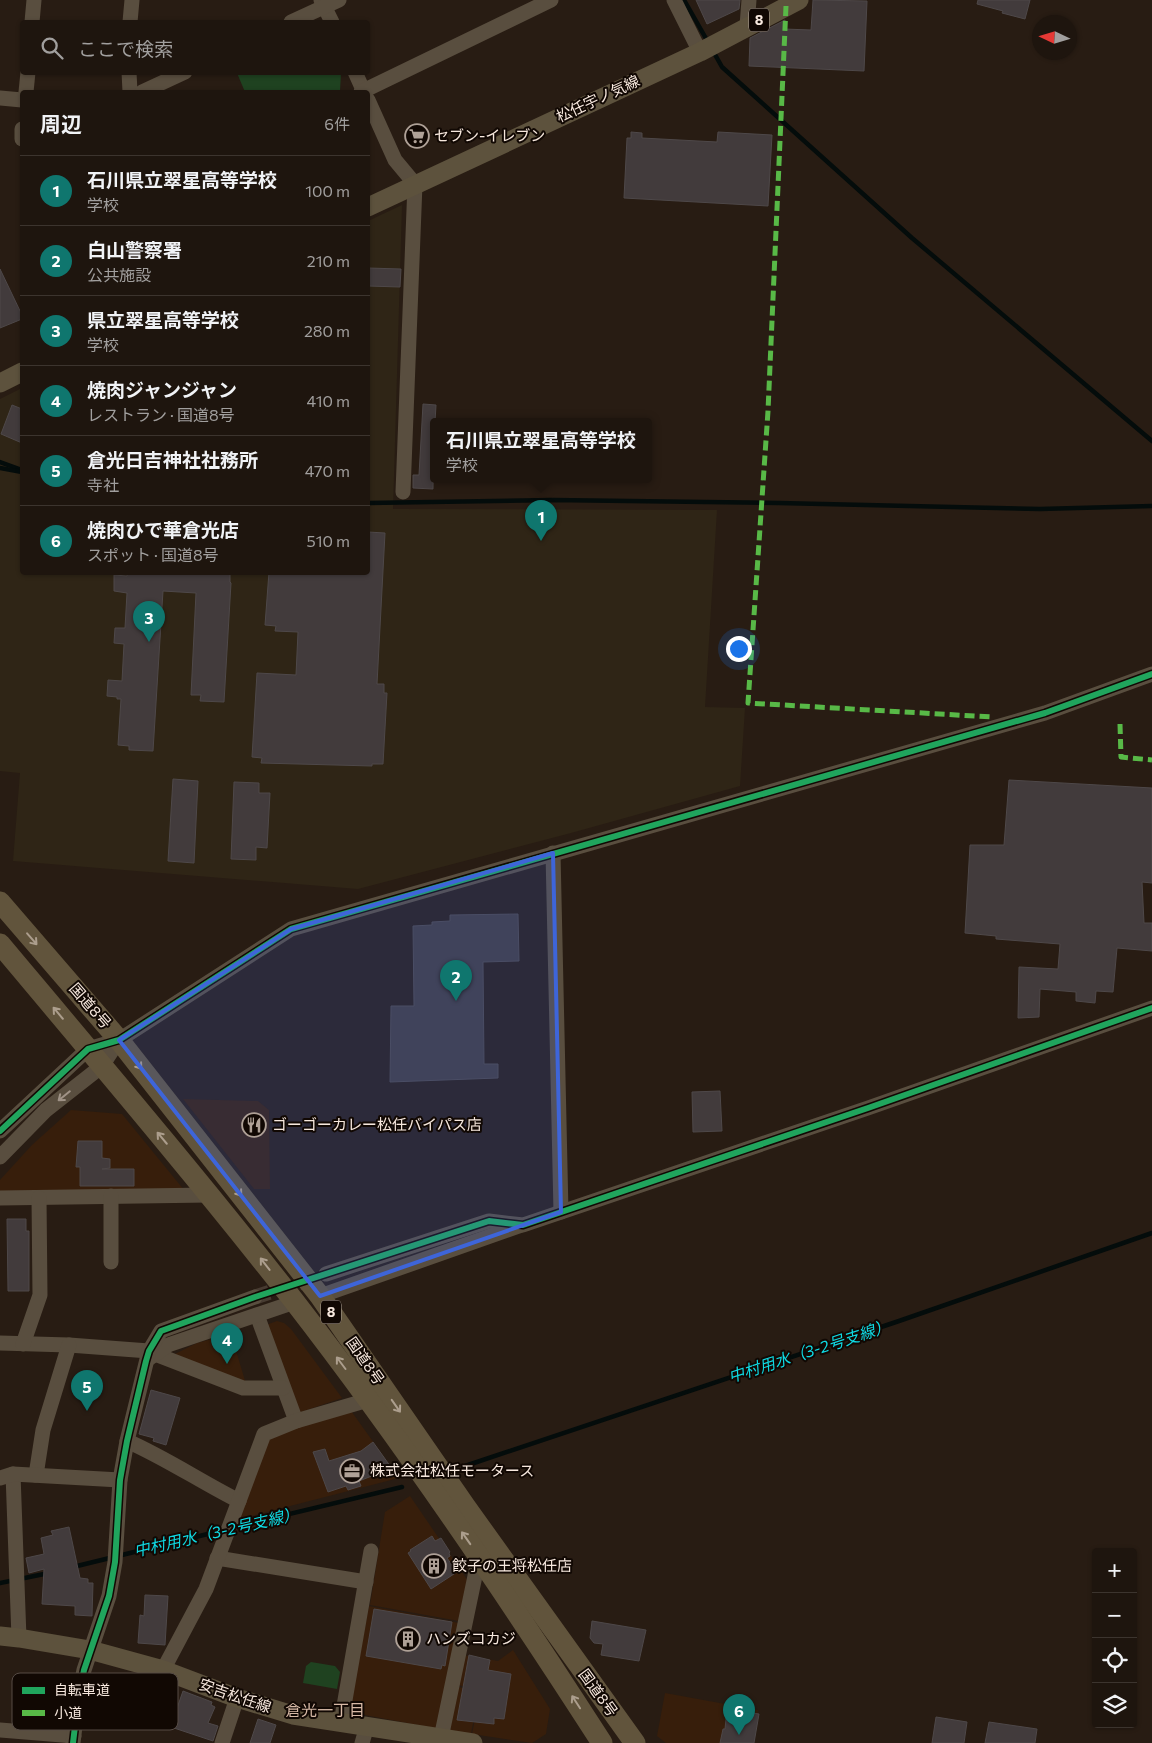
<!DOCTYPE html>
<html lang="ja">
<meta charset="utf-8">
<style>
body{margin:0;font-family:Commissioner,"Noto Sans JP",sans-serif;background:#2b221c;color:#f1f3f6}
.controls{position:absolute;right:15px;bottom:15px;display:grid;overflow:hidden;border-radius:5px;box-shadow:0 1px 4px #0004}
.controls button{width:45px;height:45px;display:grid;place-items:center;padding:0;border:0;border-bottom:1px solid #3c342e;background:#1e150e;color:#f1f3f6;font:25px sans-serif}
.compass{position:absolute;left:1032px;top:15px;width:45px;height:45px;border-radius:50%;background:#1e150e;box-shadow:0 1px 4px #0004;rotate:274deg}
.you{position:absolute;left:738px;top:648px;width:18px;height:18px;margin:-12px;border:4px solid #fff;border-radius:50%;background:#1a73e8;box-shadow:0 0 0 8px #1a73e833}
.badge{display:grid;place-items:center;width:32px;height:32px;border-radius:50%;background:#0f766e;color:#fff;font-size:16px;font-weight:700}
.pin{position:absolute;translate:-50% -41px;filter:drop-shadow(0 1px 2px #0008)}
.pin::after{content:'';position:absolute;top:26px;width:18px;height:15px;background:inherit;clip-path:polygon(0 0,100% 0,50% 100%)}
.popup{position:absolute;left:430px;top:418px;width:222px;height:65px;box-sizing:border-box;display:grid;place-content:center;border-radius:5px;background:#1e150e;filter:drop-shadow(0 1px 4px #0005);font-size:16px;white-space:nowrap;color:#a19f9e}
.popup b{font-size:19px;color:#f1f3f6}
.popup::after{content:'';position:absolute;left:50%;top:100%;margin-left:-10px;border:10px solid transparent;border-top-color:#1e150e}
.list{margin:0;padding:0;list-style:none}
h2{display:flex;justify-content:space-between;align-items:center;height:65px;margin:0;padding:0 20px;font-size:21px}
h2 small{font-size:16px;font-weight:400;color:#a19f9e}
.list li{display:grid;grid-template-columns:32px 1fr auto;gap:15px;align-items:center;box-sizing:border-box;height:70px;padding:0 20px;border-top:1px solid #3c342e}
.list b{display:block;font-size:19px;white-space:nowrap}
.list p{margin:0;font-size:16px;white-space:nowrap;color:#a19f9e}
.list em{font-size:16px;font-style:normal;color:#a19f9e}
.icon{flex:none;width:28px;height:28px;fill:none;stroke:currentColor;stroke-width:2;stroke-linecap:round;stroke-linejoin:round}
.map{position:relative;flex:none;width:1152px;height:1743px;overflow:hidden}
.search{position:absolute;background:#1e150e;box-shadow:0 1px 4px #0004;left:20px;top:20px;width:350px;height:55px;display:flex;align-items:center;gap:12px;box-sizing:border-box;padding:0 18px;border-radius:5px;color:#a19f9e;font-size:19px}
.panel{position:absolute;background:#1e150e;box-shadow:0 1px 4px #0004;left:20px;top:90px;width:350px;height:485px;border-radius:5px}
.map>svg:first-child{display:block}
.built{fill:#371e0b}
.education{fill:#2f2516}
.green{fill:#1f4220}
.lines{fill:none;stroke-linecap:round;stroke-linejoin:round}
.stream{stroke:#040c0b;stroke-width:4.5}
.building{fill:#423b3c;stroke:#4e4849}
.minor-tunnel{stroke:#473b31;stroke-width:15;stroke-dasharray:15 8;stroke-linecap:butt}
.minor{stroke:#594e3f;stroke-width:15}
.major{stroke:#5d523d;stroke-width:19}
.highway{stroke:#61543c;stroke-width:21}
.quiet{stroke:#58b947;stroke-width:5;stroke-dasharray:10 5;stroke-linecap:butt}
.cycleway-casing{stroke:#110803;stroke-width:9}
.cycleway{stroke:#20a55d;stroke-width:6}
.oneway{stroke:#ac9e8d}
.oneway2{stroke:#a09387}
.marked{fill:#3e65d9;fill-opacity:0.2;stroke:#3e65d9;stroke-width:4;stroke-linejoin:round}
.labels{text-anchor:middle;stroke-width:4;stroke-linejoin:round;paint-order:stroke}
.shield{fill:#110803;stroke:#b2a59c;stroke-width:1}
.shield-label{font-size:14px;font-weight:bold;fill:#f7e8de}
.street-label{font-size:15px;fill:#f7e8de;stroke:#110803}
.poi-label{font-size:15px;fill:#f7e8de;stroke:#110803;text-anchor:start}
.water-label{font-size:16px;font-style:italic;fill:#0fdae4;stroke:#110803}
.neighbourhood-label{font-size:16px;fill:#d7b9a6;stroke:#110803}
.key{fill:#110803;stroke:#564b45;stroke-width:1}
.key-label{font-size:14px;fill:#f7e8de}
</style>
<div class="map">
<svg width="1152" height="1743" viewBox="0 0 1152 1743">
<rect width="100%" height="100%" fill="#281c13"/>
<!-- built -->
<g class="built">
<path d="M183 1099 258 1101 269 1110 270 1189H254Z"/>
<path d="M71 1110 122 1114 184 1190 0 1192V1180L32 1145Z"/>
<path d="M277 1321 284 1323 291 1329 342 1398 298 1413 266 1325Z"/>
<path d="M231 1334 246 1384 173 1355 197 1343Z"/>
<path d="M349 1408 399 1478 239 1519 268 1438Z"/>
<path d="M410 1496 468 1581 459 1621 370 1605 385 1512Z"/>
<path d="M369 1606 459 1623 439 1729 349 1712Z"/>
<path d="M513 1650 550 1709 546 1734 532 1743 472 1734 481 1690 458 1685 463 1655 498 1661Z"/>
<path d="M458 1687 479 1691 471 1734 450 1730Z"/>
<path d="M665 1693 758 1710 753 1743H666L657 1736Z"/>
</g>
<!-- education -->
<path class="education" d="M402 205 393 509 717 510 705 707 745 708 740 786 571 833 358 889 13 861 20 773 0 771V399L22 388V572H368V221Z"/>
<!-- green -->
<g class="green">
<path d="M237 73H341L340 91 337 92H245Z"/>
<path d="M311 1662 335 1666 340 1672 337 1689 303 1683 306 1666Z"/>
</g>
<g class="lines">
<!-- stream -->
<g class="stream">
<path d="M684 0 708 42"/>
<path d="M713 51 722 67 912 238 1152 441"/>
<path d="M0 462 22 470"/>
<path d="M0 468 22 472"/>
<path d="M368 503 552 500 779 503 1040 509 1152 506"/>
<path d="M465 1466 899 1321 1152 1233"/>
<path d="M231 1528 402 1487"/>
<path d="M73 1567 224 1530"/>
<path d="M0 1583 49 1573"/>
</g>
</g>
<!-- building -->
<g class="building">
<path d="M696 0H740L739 9 707 24Z"/>
<path d="M813 0 867 1 864 71 749 66 750 38 785 20 784 29 811 30Z"/>
<path d="M978 0H1030L1025 19 1002 13 1003 11 977 4Z"/>
<path d="M631 132 642 133V138L717 142 718 132 772 135 768 206 624 198 627 138H631Z"/>
<path d="M368 268 401 269 400 287 368 286Z"/>
<path d="M0 269 22 315V319L0 328Z"/>
<path d="M423 404 436 405 435 422H434L433 489 413 488V475H419Z"/>
<path d="M12 405 22 409V443L1 434Z"/>
<path d="M368 532 385 533 377 684H384V693H387L383 764H372V766L261 763 262 758 252 757 257 673 296 675 298 632 275 631 276 626 265 625 269 572H368Z"/>
<path d="M128 572H230V582L231 583 224 702 200 701 201 695H191L196 593 163 591 153 751 129 750V746L118 745 121 699H117V697L107 696 108 680 122 681 124 644 114 643 115 628H125L127 593 114 591V575L127 576Z"/>
<path d="M173 779 198 781 194 863 168 861Z"/>
<path d="M1009 780 1152 788V883L1142 882 1144 923H1152V951L1117 948 1113 992 1096 991 1095 1003 1076 1001V992L1040 989 1039 1017 1018 1018 1019 967 1058 969 1060 944 996 939V936L965 933 970 845H1004Z"/>
<path d="M234 782 259 783V793H270L267 848 256 847V860L231 859Z"/>
<path d="M518 914 519 961 483 962 484 1064H498V1078L390 1082 391 1006H414L413 926 432 925V922L450 921V915Z"/>
<path d="M720 1091 722 1131 693 1132 692 1092Z"/>
<path d="M78 1141H102V1158L110 1159V1168L102 1169H134V1186H80V1167H76Z"/>
<path d="M7 1219H26V1231H29V1291H8Z"/>
<path d="M151 1390 180 1398 166 1445 153 1441 154 1438 139 1434Z"/>
<path d="M373 1442 393 1470 380 1479 377 1474 359 1481 361 1486 348 1490 346 1486 328 1492 313 1452 325 1449 329 1461 361 1451Z"/>
<path d="M69 1527 80 1578 88 1579V1583H93L92 1616 75 1615V1606L42 1604 44 1569 29 1573 26 1558 44 1554 41 1538 53 1535 51 1531Z"/>
<path d="M432 1536 435 1541 441 1538 450 1552 449 1553 450 1556 447 1558 457 1572 431 1589 408 1553 411 1551 410 1550Z"/>
<path d="M145 1595 168 1596 165 1645 138 1643 140 1615 144 1616Z"/>
<path d="M374 1609 452 1622 445 1666 442 1665 441 1669 366 1656Z"/>
<path d="M592 1621 646 1630 639 1661 601 1655 603 1644 594 1643 590 1638Z"/>
<path d="M469 1655 490 1660 488 1670 511 1674 504 1719 494 1718V1724L457 1720Z"/>
<path d="M183 1691 212 1702 211 1705 215 1707 208 1723 218 1726 213 1741 165 1725 170 1712 175 1714Z"/>
<path d="M727 1709 759 1714 754 1743H720L723 1729H725Z"/>
<path d="M936 1717 967 1722 964 1743H932Z"/>
<path d="M258 1719 276 1725 270 1743H250Z"/>
<path d="M989 1722 1037 1729 1035 1743H985Z"/>
</g>
<g class="lines">
<!-- minor-tunnel -->
<path class="minor-tunnel" d="M255 1297 315 1278"/>
<!-- minor -->
<g class="minor">
<path d="M321 0 332 22"/>
<path d="M674 0 700 52"/>
<path d="M32 22 34 0"/>
<path d="M130 22 132 0"/>
<path d="M291 22 339 0"/>
<path d="M747 26 749 0"/>
<path d="M129 72 130 92"/>
<path d="M355 72 364 92"/>
<path d="M26 92 28 72"/>
<path d="M142 92 185 72"/>
<path d="M361 92 551 0"/>
<path d="M0 98 22 100"/>
<path d="M368 100 395 160 415 184 403 492"/>
<path d="M22 129V139"/>
<path d="M553 853 561 1212"/>
<path d="M0 1131 88 1049 119 1040 291 929 1045 713 1152 674"/>
<path d="M0 1157 46 1110 102 1066 119 1040"/>
<path d="M0 1198 209 1195"/>
<path d="M111 1262V1196"/>
<path d="M326 1274 489 1221 523 1225 868 1108 1152 1008"/>
<path d="M320 1296 519 1226"/>
<path d="M257 1315 296 1421"/>
<path d="M0 1343 69 1345 149 1351"/>
<path d="M23 1344 40 1295 39 1198"/>
<path d="M155 1354 243 1388H283"/>
<path d="M148 1359 168 1345 295 1302"/>
<path d="M127 1441C166 1458 201 1482 239 1501"/>
<path d="M13 1474 19 1638"/>
<path d="M36 1475 43 1430 69 1345"/>
<path d="M0 1478 13 1474 120 1480"/>
<path d="M217 1558 366 1582"/>
<path d="M163 1670 206 1589 264 1434 296 1421 368 1400"/>
<path d="M341 1723 371 1551"/>
<path d="M0 1730 74 1736"/>
<path d="M441 1738 479 1557"/>
<path d="M73 1743 78 1701 84 1670 109 1596 115 1562 120 1480 127 1441 149 1351 161 1331 255 1297"/>
<path d="M222 1743 237 1698"/>
<path d="M362 1743 367 1726"/>
</g>
<!-- major -->
<g class="major">
<path d="M368 207 700 52 799 0"/>
<path d="M0 383 22 372"/>
<path d="M0 1636 19 1638 90 1650 163 1670 237 1698 293 1715 473 1743"/>
</g>
<!-- highway -->
<g class="highway">
<path d="M0 902 119 1040 320 1296 465 1506 635 1743"/>
<path d="M0 944C99 1062 199 1180 294 1301 404 1443 505 1592 602 1743"/>
</g>
<!-- quiet -->
<g class="quiet">
<path d="M786 6 768 411 748 703 992 717"/>
<path d="M1120 724 1121 757 1152 760"/>
</g>
<!-- cycleway casing -->
<g class="cycleway-casing">
<g id="cycleway">
<path d="M0 1131 88 1049 119 1040 291 929 1045 713 1152 674"/>
<path d="M73 1743 78 1701 84 1670 109 1596 115 1562 120 1480 127 1441 146 1361 149 1351 161 1331 255 1297 489 1221 523 1225 868 1108 1152 1008"/>
</g>
</g>
<!-- cycleway -->
<use href="#cycleway" class="cycleway"/>
</g>
<!-- one-way arrows -->
<defs><path id="oneway-shaft" d="M-6 0H5M1.5-3L5.5 0L1.5 3" fill="none" stroke-width="1.6" stroke-linecap="round" stroke-linejoin="round" transform="scale(1.25)"/></defs>
<g class="oneway">
<use href="#oneway-shaft" transform="translate(32 939) rotate(49)"/>
<use href="#oneway-shaft" transform="translate(58 1013) rotate(-130)"/>
<use href="#oneway-shaft" transform="translate(137 1063) rotate(52)"/>
<use href="#oneway-shaft" transform="translate(162 1138) rotate(-130)"/>
<use href="#oneway-shaft" transform="translate(237 1190) rotate(52)"/>
<use href="#oneway-shaft" transform="translate(265 1264) rotate(-128)"/>
<use href="#oneway-shaft" transform="translate(341 1363) rotate(-127)"/>
<use href="#oneway-shaft" transform="translate(396 1406) rotate(55)"/>
<use href="#oneway-shaft" transform="translate(466 1538) rotate(-125)"/>
<use href="#oneway-shaft" transform="translate(576 1702) rotate(-123)"/>
</g>
<use class="oneway2" href="#oneway-shaft" transform="translate(64 1096) rotate(141)"/>
<!-- marked area -->
<path class="marked" d="M553 853 561 1212 320 1296 119 1040 291 929Z"/>
<!-- icons -->
<defs>
<g id="supermarket-ring" transform="scale(1.25)"><circle r="9.5" fill="#110803" stroke="#afa197" stroke-width="1.5"/><path d="M-6-5.5h2.5l.6 2H6L4.5 2H-2.5L-4.4-4H-6ZM-1.5 3.2a1.3 1.3 0 1 0 .1 0ZM3 3.2a1.3 1.3 0 1 0 .1 0Z" fill="#afa197"/></g>
<g id="restaurant-ring" transform="scale(1.25)"><circle r="9.5" fill="#110803" stroke="#afa197" stroke-width="1.5"/><path d="M-5-6h1v4h1v-4h1v4h1v-4h1v5L-1.5 .5V6h-2V.5L-5-1ZM5-6V6H3V1.5H1.5Q1.5-4 5-6Z" fill="#afa197"/></g>
<g id="office-ring" transform="scale(1.25)"><circle r="9.5" fill="#110803" stroke="#afa197" stroke-width="1.5"/><path d="M-6-3h4V-5.5h4V-3h4V5H-6ZM-1-4.5V-3h2v-1.5ZM-6 0V1H6V0Z" fill="#afa197"/></g>
<g id="building-ring" transform="scale(1.25)"><circle r="9.5" fill="#110803" stroke="#afa197" stroke-width="1.5"/><path d="M-4-6H4V6H1V3H-1V6H-4ZM-2.5-4.3h1.7v1.8h-1.7ZM.8-4.3h1.7v1.8H.8ZM-2.5-1h1.7V.8h-1.7ZM.8-1h1.7V.8H.8Z" fill="#afa197"/></g>
</defs>
<g fill-rule="evenodd">
<use href="#supermarket-ring" x="417" y="136"/>
<use href="#restaurant-ring" x="254" y="1125"/>
<use href="#office-ring" x="352" y="1471"/>
<use href="#building-ring" x="434" y="1566"/>
<use href="#building-ring" x="408" y="1639"/>
</g>
<g class="labels">
<!-- shield labels -->
<g class="shield">
<rect x="749" y="8.5" width="20" height="23" rx="4"/>
<rect x="321" y="1300.5" width="20" height="23" rx="4"/>
</g>
<g class="shield-label">
<text x="759" y="25">8</text>
<text x="331" y="1317">8</text>
</g>
<!-- street labels -->
<g class="street-label">
<text transform="translate(598 99) rotate(-25)" y="5">松任宇ノ気線</text>
<text transform="translate(90 1006) rotate(49)" y="5">国道8号</text>
<text transform="translate(365 1361) rotate(55)" y="5">国道8号</text>
<text transform="translate(598 1693) rotate(54)" y="5">国道8号</text>
<text transform="translate(235 1696) rotate(19)" y="5">安吉松任線</text>
</g>
<!-- poi labels -->
<g class="poi-label">
<text x="434" y="141">セブン-イレブン</text>
<text x="272" y="1130">ゴーゴーカレー松任バイパス店</text>
<text x="370" y="1476">株式会社松任モータース</text>
<text x="452" y="1571">餃子の王将松任店</text>
<text x="426" y="1644">ハンズコカジ</text>
</g>
<!-- water labels -->
<g class="water-label">
<text transform="translate(809 1351) rotate(-18)" y="6">中村用水（3-2号支線）</text>
<text transform="translate(216 1532) rotate(-13)" y="6">中村用水（3-2号支線）</text>
</g>
<!-- neighbourhood labels -->
<g class="neighbourhood-label">
<text x="325" y="1716">倉光一丁目</text>
</g>
</g>
<!-- legend -->
<rect x="12" y="1673" width="166" height="57" rx="8" class="key"/>
<rect x="22" y="1687" width="23" height="7" fill="#20a55d"/>
<rect x="22" y="1710" width="23" height="6" fill="#58b947"/>
<g class="key-label">
<text x="54" y="1695">自転車道</text>
<text x="54" y="1718">小道</text>
</g>
</svg>
<div class="controls">
<button>+</button>
<button>−</button>
<button><svg class="icon" aria-label="locate" viewBox="0 0 24 24"><circle cx="12" cy="12" r="6"/><path d="M12 2v4M12 18v4M2 12h4M18 12h4"/></svg></button>
<button><svg class="icon" aria-label="layers" viewBox="0 0 24 24"><path d="M12 4l9 5-9 5-9-5zM3 14l9 5 9-5"/></svg></button>
</div>
<svg class="compass" viewBox="-18 -18 36 36"><path d="M0-13l5 13h-10z" fill="#e53935"/><path d="M0 13l5-13h-10z" fill="#a19f9e"/></svg>
<div class="you"></div>
<div class="pin badge" style="left:541px;top:541px">1</div>
<div class="popup"><b>石川県立翠星高等学校</b>学校</div>
<div class="pin badge" style="left:456px;top:1001px">2</div>
<div class="pin badge" style="left:149px;top:642px">3</div>
<div class="pin badge" style="left:227px;top:1364px">4</div>
<div class="pin badge" style="left:87px;top:1411px">5</div>
<div class="pin badge" style="left:739px;top:1735px">6</div>
<div class="search"><svg class="icon" aria-label="search" viewBox="0 0 24 24"><circle cx="10" cy="10" r="6"/><path d="M15 15l6 6"/></svg>ここで検索</div>
<section class="panel">
<h2>周辺<small>6件</small></h2>
<ul class="list">
<li><span class="badge">1</span><div><b>石川県立翠星高等学校</b><p>学校</p></div><em>100 m</em></li>
<li><span class="badge">2</span><div><b>白山警察署</b><p>公共施設</p></div><em>210 m</em></li>
<li><span class="badge">3</span><div><b>県立翠星高等学校</b><p>学校</p></div><em>280 m</em></li>
<li><span class="badge">4</span><div><b>焼肉ジャンジャン</b><p>レストラン · 国道8号</p></div><em>410 m</em></li>
<li><span class="badge">5</span><div><b>倉光日吉神社社務所</b><p>寺社</p></div><em>470 m</em></li>
<li><span class="badge">6</span><div><b>焼肉ひで華倉光店</b><p>スポット · 国道8号</p></div><em>510 m</em></li>
</ul>
</section>
</div>
